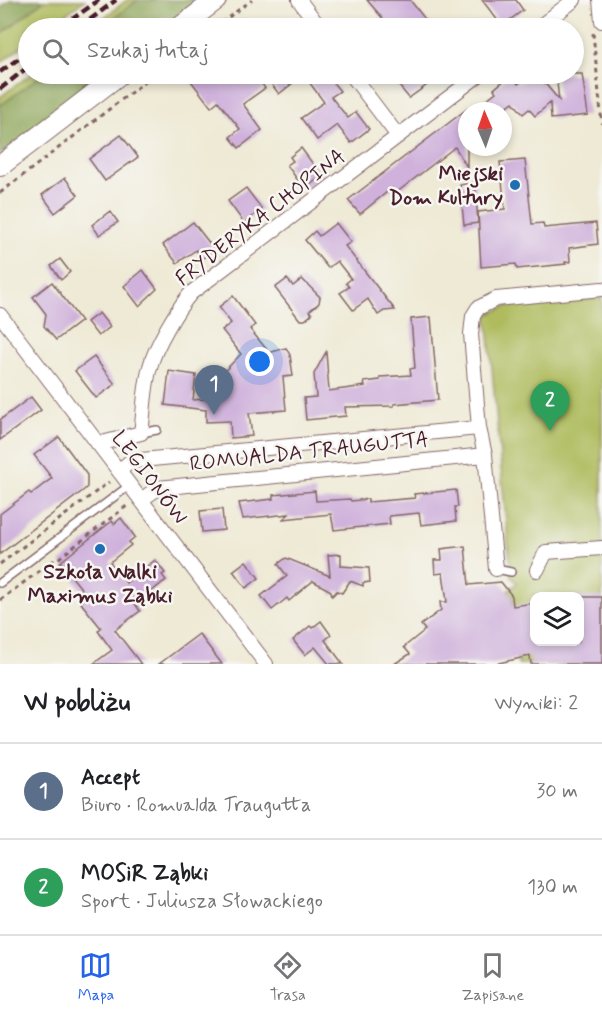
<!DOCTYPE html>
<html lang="pl">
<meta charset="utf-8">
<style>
body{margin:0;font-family:Mynerve,sans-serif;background:#f6f6f6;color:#202124}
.controls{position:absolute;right:18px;bottom:18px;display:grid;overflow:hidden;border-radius:12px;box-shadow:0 3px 9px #0003}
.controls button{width:54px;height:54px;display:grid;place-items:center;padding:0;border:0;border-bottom:2px solid #e0e0e0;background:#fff;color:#202124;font:30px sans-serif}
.compass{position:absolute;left:458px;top:102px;width:54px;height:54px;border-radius:50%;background:#fff;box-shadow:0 3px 9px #0003;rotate:358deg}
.you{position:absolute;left:260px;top:362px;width:21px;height:21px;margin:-15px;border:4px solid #fff;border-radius:50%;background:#1a73e8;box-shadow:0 0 0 9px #1a73e833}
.badge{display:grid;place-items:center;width:39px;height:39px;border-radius:50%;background:#2563eb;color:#fff;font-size:20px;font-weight:700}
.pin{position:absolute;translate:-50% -50px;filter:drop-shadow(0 2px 3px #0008)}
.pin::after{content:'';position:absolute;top:32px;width:21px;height:18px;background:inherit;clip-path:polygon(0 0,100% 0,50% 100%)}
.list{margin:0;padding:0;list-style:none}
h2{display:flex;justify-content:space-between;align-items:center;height:78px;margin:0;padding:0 24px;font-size:26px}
h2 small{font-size:20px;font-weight:400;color:#757577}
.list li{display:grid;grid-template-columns:39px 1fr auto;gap:18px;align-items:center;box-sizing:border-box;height:96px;padding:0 24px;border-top:2px solid #e0e0e0}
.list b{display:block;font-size:22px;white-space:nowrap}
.list p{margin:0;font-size:20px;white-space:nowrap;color:#757577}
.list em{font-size:20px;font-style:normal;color:#757577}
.icon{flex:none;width:33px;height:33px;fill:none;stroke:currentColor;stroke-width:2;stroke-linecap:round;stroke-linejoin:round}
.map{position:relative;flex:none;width:602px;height:664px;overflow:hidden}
.search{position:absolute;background:#fff;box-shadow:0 3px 9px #0003;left:18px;right:18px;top:18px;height:66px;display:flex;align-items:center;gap:15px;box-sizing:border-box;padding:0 21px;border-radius:33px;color:#757577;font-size:22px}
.sheet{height:270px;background:#fff}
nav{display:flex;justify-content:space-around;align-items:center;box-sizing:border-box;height:84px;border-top:2px solid #e0e0e0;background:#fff;font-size:16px;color:#757577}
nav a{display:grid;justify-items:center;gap:3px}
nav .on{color:#2563eb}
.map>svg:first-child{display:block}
.green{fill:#afbb5d;stroke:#7c6d44;stroke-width:1.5;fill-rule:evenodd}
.forest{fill:#8ba354;stroke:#6a6140;stroke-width:1.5}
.building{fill:#cfb1db}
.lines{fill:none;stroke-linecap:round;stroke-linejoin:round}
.lane-casing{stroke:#846666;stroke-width:10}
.street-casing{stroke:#846666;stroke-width:16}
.secondary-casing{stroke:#846666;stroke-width:22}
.path{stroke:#846666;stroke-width:3;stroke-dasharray:4.5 4.5;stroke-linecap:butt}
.lane{stroke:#fff;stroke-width:7}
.street{stroke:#fff;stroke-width:14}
.secondary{stroke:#fff;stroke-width:20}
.rail{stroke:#4a1f2b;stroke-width:4.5;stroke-dasharray:9 4.5;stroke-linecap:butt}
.poi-dot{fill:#1f6fb2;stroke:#f6f6f2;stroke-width:2}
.labels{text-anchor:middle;stroke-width:5;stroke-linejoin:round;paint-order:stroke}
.poi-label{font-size:21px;font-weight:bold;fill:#4a1f2b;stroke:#f6f6f2;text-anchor:end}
.street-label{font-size:21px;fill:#4a1f2b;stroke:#f6f6f2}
</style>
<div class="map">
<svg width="602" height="664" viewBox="0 0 602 664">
<rect width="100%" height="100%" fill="#f6f6f2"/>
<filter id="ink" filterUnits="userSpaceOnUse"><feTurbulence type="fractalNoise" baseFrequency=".0167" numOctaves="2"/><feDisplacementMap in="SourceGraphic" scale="12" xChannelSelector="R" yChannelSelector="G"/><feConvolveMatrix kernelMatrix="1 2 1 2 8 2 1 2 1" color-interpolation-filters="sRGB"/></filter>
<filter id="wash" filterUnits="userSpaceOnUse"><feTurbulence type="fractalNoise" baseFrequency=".008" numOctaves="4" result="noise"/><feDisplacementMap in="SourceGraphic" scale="24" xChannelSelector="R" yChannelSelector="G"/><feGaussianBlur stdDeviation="1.35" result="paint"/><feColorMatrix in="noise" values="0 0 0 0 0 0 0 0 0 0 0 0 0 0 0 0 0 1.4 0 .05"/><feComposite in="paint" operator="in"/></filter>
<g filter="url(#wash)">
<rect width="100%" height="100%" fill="#efead5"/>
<!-- green -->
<g class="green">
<path d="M44 0H85L47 28H28V42L0 63V35Z"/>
<path d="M127 0H138L101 28H90Z"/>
<path d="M31 74H43L0 106V97Z"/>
<path d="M602 298V664H518L512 597 508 591 517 583 511 576 487 315 507 306ZM534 596H580V642H534Z"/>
</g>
<!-- forest -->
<g class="forest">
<path d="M10 0H44L0 35V8Z"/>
<path d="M138 0H203L165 28H101Z"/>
<path d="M43 74H107L0 155V106Z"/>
</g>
<g id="blocks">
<!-- building -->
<g class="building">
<path d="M367 0H410L432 28H391Z"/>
<path d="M482 0H516L523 10 502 26Z"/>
<path d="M201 74H254L265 88 243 104 262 130 239 148 230 137 240 129 218 101 211 107 191 81Z"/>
<path d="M279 74H288L294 82 279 94 269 81Z"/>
<path d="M320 74H326L340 91 331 97 348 118 356 112 369 129 351 143 337 125 317 140 301 118 324 102 309 82Z"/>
<path d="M403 74H419L427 85 409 98 394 80Z"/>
<path d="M512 74 518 84 532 74H537L559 100 556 74H582L588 115 551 119 550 103 535 116 529 109 523 114 513 102 501 111H471L496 92 494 89Z"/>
<path d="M467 109V167L455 147 396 193 392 188 360 214 348 200Z"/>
<path d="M121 135 138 157 105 181 89 159Z"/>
<path d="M301 148 322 176 304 189 287 165 293 161 290 157Z"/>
<path d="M525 160 532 224 543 223 544 228 596 223 598 244 569 248 570 262H565L566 264 517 269 516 264 481 267 478 212 505 209 500 162Z"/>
<path d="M65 178 78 195 55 213 42 195Z"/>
<path d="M475 182 478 223 464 225 460 185Z"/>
<path d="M246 188 262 209 244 223 228 201Z"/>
<path d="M110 211 118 222 99 235 92 225Z"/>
<path d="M193 222 214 249 202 259 196 250 177 263 163 245Z"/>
<path d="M336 223 351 242 345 246 395 310 384 311 378 315 368 299 353 310 340 293 349 287 346 283 351 279 337 261 328 268 305 240 315 231 319 236Z"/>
<path d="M60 259 70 272 61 280 51 266Z"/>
<path d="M143 270 157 289 139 306 124 286Z"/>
<path d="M287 279 293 286 302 279 320 297 319 303 309 311 312 314 305 320H300L275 288Z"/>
<path d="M52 282 81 321 56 340 44 326 46 314 33 297Z"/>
<path d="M233 296 255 325 250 329 267 350 261 355 286 348 290 355 293 376 283 377 286 410 249 413 252 436 231 438 230 421 206 422V410L165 405 169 371 196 375 193 400 220 398 221 387 218 388 213 383 241 354 222 330 231 323 219 307Z"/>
<path d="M99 313 110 327 98 336 87 322Z"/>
<path d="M431 317 438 400 394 404V406L345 407 346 416 306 420 304 398 316 397 314 374 326 352 329 391 365 386 364 382 380 380V377L411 375 410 369 415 368 411 319Z"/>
<path d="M94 357 115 384 96 398 75 371Z"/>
<path d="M31 397 41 410 0 440V420Z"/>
<path d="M59 437 87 475V487L84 490 0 554V514L29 492 31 494 52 478 34 455Z"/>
<path d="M456 490 458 507H455L456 521 421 525 419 513 389 516 390 524 334 530 331 514 283 519 289 514 243 519 239 503 273 499V495L315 491 316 501 350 499 351 501 368 499V502L415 498 414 494Z"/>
<path d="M222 509 224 530 202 532 200 511Z"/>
<path d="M121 518 135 537 129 542 131 545 110 562 126 583 155 560 165 573 162 575 166 580 135 604 140 611 115 630 141 664H93L112 650 98 631 101 628 81 603 88 597 60 562 112 521 114 524Z"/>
<path d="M465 546 469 585 501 582 512 596 513 606 534 603V642H579V597H602V664H531L530 656 494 664H394L410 654 404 647 425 630 421 625 441 610 440 602H447L443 573 435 574 434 560H442L441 549Z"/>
<path d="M341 554V566L369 568 370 582 363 583V586L350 581 342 593 337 591 332 596 331 591 313 581 289 601 287 598 272 610 261 596 287 576 278 564 286 558 330 576 328 555Z"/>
<path d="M246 561 259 578 246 588 233 571Z"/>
<path d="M321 621 331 635 325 640 343 664H329L315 647 305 655 293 640 310 626 312 628Z"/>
<path d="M199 634 222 664H159Z"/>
</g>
</g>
</g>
<g filter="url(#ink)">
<use href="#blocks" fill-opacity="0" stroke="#846666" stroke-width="1.5"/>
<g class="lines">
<!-- lane casing -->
<g class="lane-casing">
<g id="lane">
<path d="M141 433 157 430"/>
<path d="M496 569 511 572"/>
<path d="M0 583 130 485"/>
</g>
</g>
<!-- street casing -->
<g class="street-casing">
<g id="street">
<path d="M299 0 320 28"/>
<path d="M600 0 602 21"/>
<path d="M538 28 574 0"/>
<path d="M351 74 398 136"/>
<path d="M0 315 266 664"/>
<path d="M98 444 141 433C144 412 144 388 150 367 155 347 177 309 191 293L480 74"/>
<path d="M119 471 131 461 479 428"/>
<path d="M141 500 158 488 485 455"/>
<path d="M496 569 485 455 479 428 471 334 473 316 478 308 496 299 602 289"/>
<path d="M537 570 546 552 602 548"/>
</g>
</g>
<!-- secondary casing -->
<g class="secondary-casing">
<g id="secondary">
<path d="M179 28 216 0"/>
<path d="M0 166 120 74"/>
</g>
</g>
<!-- path -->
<g class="path">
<path d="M214 28 252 0"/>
<path d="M593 33 602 124"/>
<path d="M0 193 155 74"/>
<path d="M0 564 109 482"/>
<path d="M0 600 53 561 59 558 128 505"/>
</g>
<!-- lane -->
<use href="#lane" class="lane"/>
<!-- street -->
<use href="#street" class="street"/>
<!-- secondary -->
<use href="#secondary" class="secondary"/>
<!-- rail -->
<g class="rail">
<path d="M60 28 99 0"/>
<path d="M79 28 116 0"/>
<path d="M0 72 28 52"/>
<path d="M0 89 28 67"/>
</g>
</g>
</g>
<!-- markers -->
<g class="poi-dot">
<circle cx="515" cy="185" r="6"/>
<circle cx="100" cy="549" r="6"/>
</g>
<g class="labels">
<!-- poi labels -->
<g class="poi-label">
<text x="503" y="180">Miejski<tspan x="503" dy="24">Dom Kultury</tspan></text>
<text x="100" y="578" text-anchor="middle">Szkoła Walki<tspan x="100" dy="24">Maximus Ząbki</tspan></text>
</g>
<!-- street labels -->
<g class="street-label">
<text transform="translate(260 217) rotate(-38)" y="7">FRYDERYKA CHOPINA</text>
<text transform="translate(309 451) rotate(-6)" y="7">ROMUALDA TRAUGUTTA</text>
<text transform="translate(150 477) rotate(53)" y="7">LEGIONÓW</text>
</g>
</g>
</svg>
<div class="controls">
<button><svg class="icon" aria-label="layers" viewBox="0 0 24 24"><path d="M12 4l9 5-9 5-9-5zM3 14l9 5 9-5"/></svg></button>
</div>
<svg class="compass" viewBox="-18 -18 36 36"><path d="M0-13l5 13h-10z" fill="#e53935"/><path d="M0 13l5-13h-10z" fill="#757577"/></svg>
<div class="you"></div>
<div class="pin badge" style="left:214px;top:415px;background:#5c6f8a">1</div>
<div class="pin badge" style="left:550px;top:431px;background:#2e9e5b">2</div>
<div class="search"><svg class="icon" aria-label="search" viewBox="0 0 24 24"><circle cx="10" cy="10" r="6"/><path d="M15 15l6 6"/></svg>Szukaj tutaj</div>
</div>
<section class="sheet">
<h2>W pobliżu<small>Wyniki: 2</small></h2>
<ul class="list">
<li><span class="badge" style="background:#5c6f8a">1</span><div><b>Accept</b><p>Biuro · Romualda Traugutta</p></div><em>30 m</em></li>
<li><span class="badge" style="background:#2e9e5b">2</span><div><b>MOSiR Ząbki</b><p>Sport · Juliusza Słowackiego</p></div><em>130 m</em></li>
</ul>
</section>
<nav>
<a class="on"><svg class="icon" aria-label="map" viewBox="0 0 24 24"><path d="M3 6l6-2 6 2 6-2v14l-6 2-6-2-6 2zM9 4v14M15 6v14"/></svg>Mapa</a>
<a><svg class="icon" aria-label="directions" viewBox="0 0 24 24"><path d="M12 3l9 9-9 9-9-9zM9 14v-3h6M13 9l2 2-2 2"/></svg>Trasa</a>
<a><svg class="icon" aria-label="saved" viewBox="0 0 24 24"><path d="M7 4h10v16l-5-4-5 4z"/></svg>Zapisane</a>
</nav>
